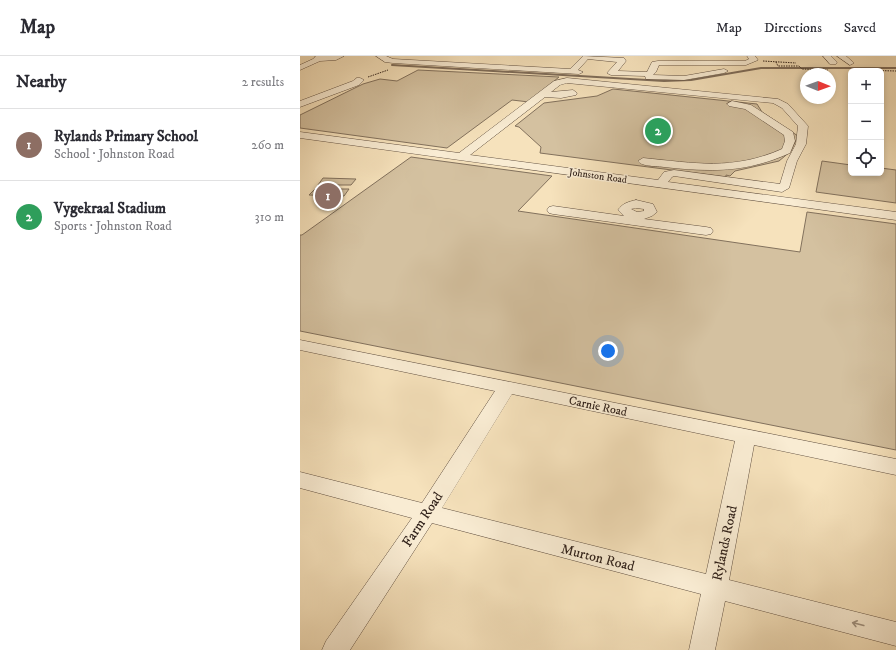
<!DOCTYPE html>
<meta charset="utf-8">
<style>
body{margin:0;font-family:"IM FELL DW Pica",serif;background:#f2f2f3;color:#2b2b33}
.controls{position:absolute;right:12px;top:12px;display:grid;overflow:hidden;border-radius:6px;box-shadow:0 2px 6px #0003}
.controls button{width:36px;height:36px;display:grid;place-items:center;padding:0;border:0;border-bottom:1px solid #e1e1e2;background:#fff;color:#2b2b33;font:20px sans-serif}
.compass{position:absolute;left:500px;top:12px;width:36px;height:36px;border-radius:50%;background:#fff;box-shadow:0 2px 6px #0003;rotate:91deg}
.you{position:absolute;left:308px;top:295px;width:14px;height:14px;margin:-10px;border:3px solid #fff;border-radius:50%;background:#1a73e8;box-shadow:0 0 0 6px #1a73e833}
.badge{display:grid;place-items:center;width:26px;height:26px;border-radius:50%;background:#8f2418;color:#fff;font-size:13px;font-weight:700}
.pin{position:absolute;translate:-50% -50%;border:2px solid #fff;box-shadow:0 1px 4px #0006}
.list{margin:0;padding:0;list-style:none}
h2{display:flex;justify-content:space-between;align-items:center;height:52px;margin:0;padding:0 16px;font-size:17px}
h2 small{font-size:13px;font-weight:400;color:#7c7c81}
.list li{display:grid;grid-template-columns:26px 1fr auto;gap:12px;align-items:center;box-sizing:border-box;height:72px;padding:0 16px;border-top:1px solid #e1e1e2}
.list b{display:block;font-size:15px;white-space:nowrap}
.list p{margin:0;font-size:13px;white-space:nowrap;color:#7c7c81}
.list em{font-size:13px;font-style:normal;color:#7c7c81}
.icon{flex:none;width:22px;height:22px;fill:none;stroke:currentColor;stroke-width:2;stroke-linecap:round;stroke-linejoin:round}
.map{position:relative;flex:none;width:596px;height:594px;overflow:hidden}
header{display:flex;align-items:center;gap:24px;box-sizing:border-box;height:56px;padding:0 20px;background:#fff;border-bottom:1px solid #e1e1e2}
header strong{font-size:19px}
nav{display:flex;gap:22px;margin-inline-start:auto;font-size:14px}
main{display:flex}
aside{flex:1;background:#fff}
.map>svg:first-child{display:block}
.green{fill:#d4c1a0;stroke:#82715d}
.lines{fill:none;stroke-linecap:round;stroke-linejoin:round}
.stream{stroke:#7f6d5a;stroke-width:2}
.minor-casing{stroke:#625142;stroke-width:1}
.path{stroke:#30211a;stroke-width:1;stroke-dasharray:1.5 1;stroke-linecap:butt}
.minor{fill:#f9ecd3;fill-rule:evenodd}
.oneway{stroke:#9f9180}
.labels{text-anchor:middle;stroke-width:3;stroke-linejoin:round;paint-order:stroke}
.far-street-label{font-size:10px;fill:#30211a;stroke:#f9ecd3}
.street-label{font-size:12px;fill:#30211a;stroke:#f9ecd3}
.near-street-label{font-size:14px;fill:#30211a;stroke:#f9ecd3}
</style>
<header>
<strong>Map</strong>
<nav><a>Map</a><a>Directions</a><a>Saved</a></nav>
</header>
<main>
<aside>
<h2>Nearby<small>2 results</small></h2>
<ul class="list">
<li><span class="badge" style="background:#8d6e63">1</span><div><b>Rylands Primary School</b><p>School · Johnston Road</p></div><em>260 m</em></li>
<li><span class="badge" style="background:#2e9e5b">2</span><div><b>Vygekraal Stadium</b><p>Sports · Johnston Road</p></div><em>310 m</em></li>
</ul>
</aside>
<div class="map">
<svg width="596" height="594" viewBox="0 0 596 594">
<rect width="100%" height="100%" fill="#f6e2bc"/>
<filter id="stains"><feTurbulence type="fractalNoise" baseFrequency=".005" numOctaves="4"/><feColorMatrix values="0 0 0 0 .2 0 0 0 0 .09 0 0 0 0 .02 0 0 0 .5 -.17"/></filter>
<radialGradient id="worn" r=".72"><stop offset=".6" stop-color="#630" stop-opacity="0"/><stop offset="1" stop-color="#630" stop-opacity=".3"/></radialGradient>
<!-- green -->
<g class="green">
<path d="M118 14 259 21 229 46 212 44 147 92 0 72V59L63 28 80 23 97 25Z"/>
<path d="M313 33 457 48 462 56 498 80 491 95 479 105 435 115 430 120 426 119V121L240 97 241 91 219 71 215 70 244 47 297 40Z"/>
<path d="M111 101 252 120 218 155 500 196 507 156 596 168V394L0 275V179H2Z"/>
<path d="M522 105 551 109V117H581V112L596 114V147L516 136Z"/>
<path d="M23 122 56 123 51 129H18Z"/>
<path d="M15 133H49L44 140 9 139Z"/>
</g>
<g class="lines">
<!-- stream -->
<path class="stream" d="M92 9 364 25 391 24 461 12H596"/>
<!-- minor casing -->
<g class="minor-casing">
<g id="minor">
<path d="M16 0H44L36 4 20 5 0 14V9L13 3Z"/>
<path d="M76 0H86L93 3 270 13 283 0 324 2 326 5 318 15 347 16 352 6 358 5H445L449 3 447 0H455L458 4 446 9H359L356 16 353 19 384 20 424 13 428 15 424 17 384 24 349 23H346L345 20 311 19 307 17 317 6 288 3 278 14 283 16 279 18 93 7 85 6Z"/>
<path d="M523 0H531L537 6 536 8H530Z"/>
<path d="M537 0H546L554 7 550 9Z"/>
<path d="M57 22H60L64 24 59 29 0 51V45L53 25Z"/>
<path d="M267 22 478 43 488 48 508 70 506 88 497 105 489 132 482 136 374 120 372 121 368 126 596 156V164L0 82V76L159 97 254 25ZM267 27 473 47 482 52 498 70 496 88 487 105 480 128 374 114 364 116 358 124 170 99 245 41 261 42 276 39 277 37 273 34 251 36 260 29Z"/>
<path d="M432 45 451 49 493 76 495 85 490 97C446 117 410 116 364 111 357 110 342 111 338 105L343 102C395 107 432 115 482 93L485 85 484 79 445 53 429 50 427 48Z"/>
<path d="M336 144 353 148 357 156 352 160 344 163 406 171 411 172 413 175 411 178 406 179 253 158 249 157 247 154 249 151 253 150 324 160 318 154C323 147 328 146 336 144ZM336 152 344 153V155L337 156 331 153Z"/>
<path d="M0 284 596 403V419L454 389 429 524 596 566V590L425 545 415 594H389L401 538 132 467 50 594H22L26 585 112 462 0 432V416L122 447 195 335 0 294ZM212 338 435 385 406 518 142 452Z"/>
</g>
</g>
<!-- path -->
<g class="path">
<path d="M463 5 496 7"/>
<path d="M476 6 478 10H499L502 13 528 14"/>
<path d="M555 14 596 15"/>
<path d="M68 21 88 14"/>
</g>
<!-- minor -->
<use href="#minor" class="minor"/>
</g>
<!-- one-way arrows -->
<defs><path id="oneway-shaft" d="M-6 0H5M1.5-3L5.5 0L1.5 3" fill="none" stroke-width="1.6" stroke-linecap="round" stroke-linejoin="round"/></defs>
<use class="oneway" href="#oneway-shaft" transform="translate(558 568) rotate(-166)"/>
<g class="labels">
<!-- far-street labels -->
<g class="far-street-label">
<text transform="translate(298 119) rotate(8)" y="4">Johnston Road</text>
</g>
<!-- street labels -->
<g class="street-label">
<text transform="translate(298 350) rotate(12)" y="4">Carnie Road</text>
</g>
<!-- near-street labels -->
<g class="near-street-label">
<text transform="translate(122 463) rotate(-57)" y="5">Farm Road</text>
<text transform="translate(424 487) rotate(-78)" y="5">Rylands Road</text>
<text transform="translate(298 501) rotate(14)" y="5">Murton Road</text>
</g>
</g>
<rect width="100%" height="100%" filter="url(#stains)"/>
<rect width="100%" height="100%" fill="url(#worn)"/>
</svg>
<div class="controls">
<button>+</button>
<button>−</button>
<button><svg class="icon" aria-label="locate" viewBox="0 0 24 24"><circle cx="12" cy="12" r="6"/><path d="M12 2v4M12 18v4M2 12h4M18 12h4"/></svg></button>
</div>
<svg class="compass" viewBox="-18 -18 36 36"><path d="M0-13l5 13h-10z" fill="#e53935"/><path d="M0 13l5-13h-10z" fill="#7c7c81"/></svg>
<div class="you"></div>
<div class="pin badge" style="left:28px;top:140px;background:#8d6e63">1</div>
<div class="pin badge" style="left:358px;top:75px;background:#2e9e5b">2</div>
</div>
</main>
